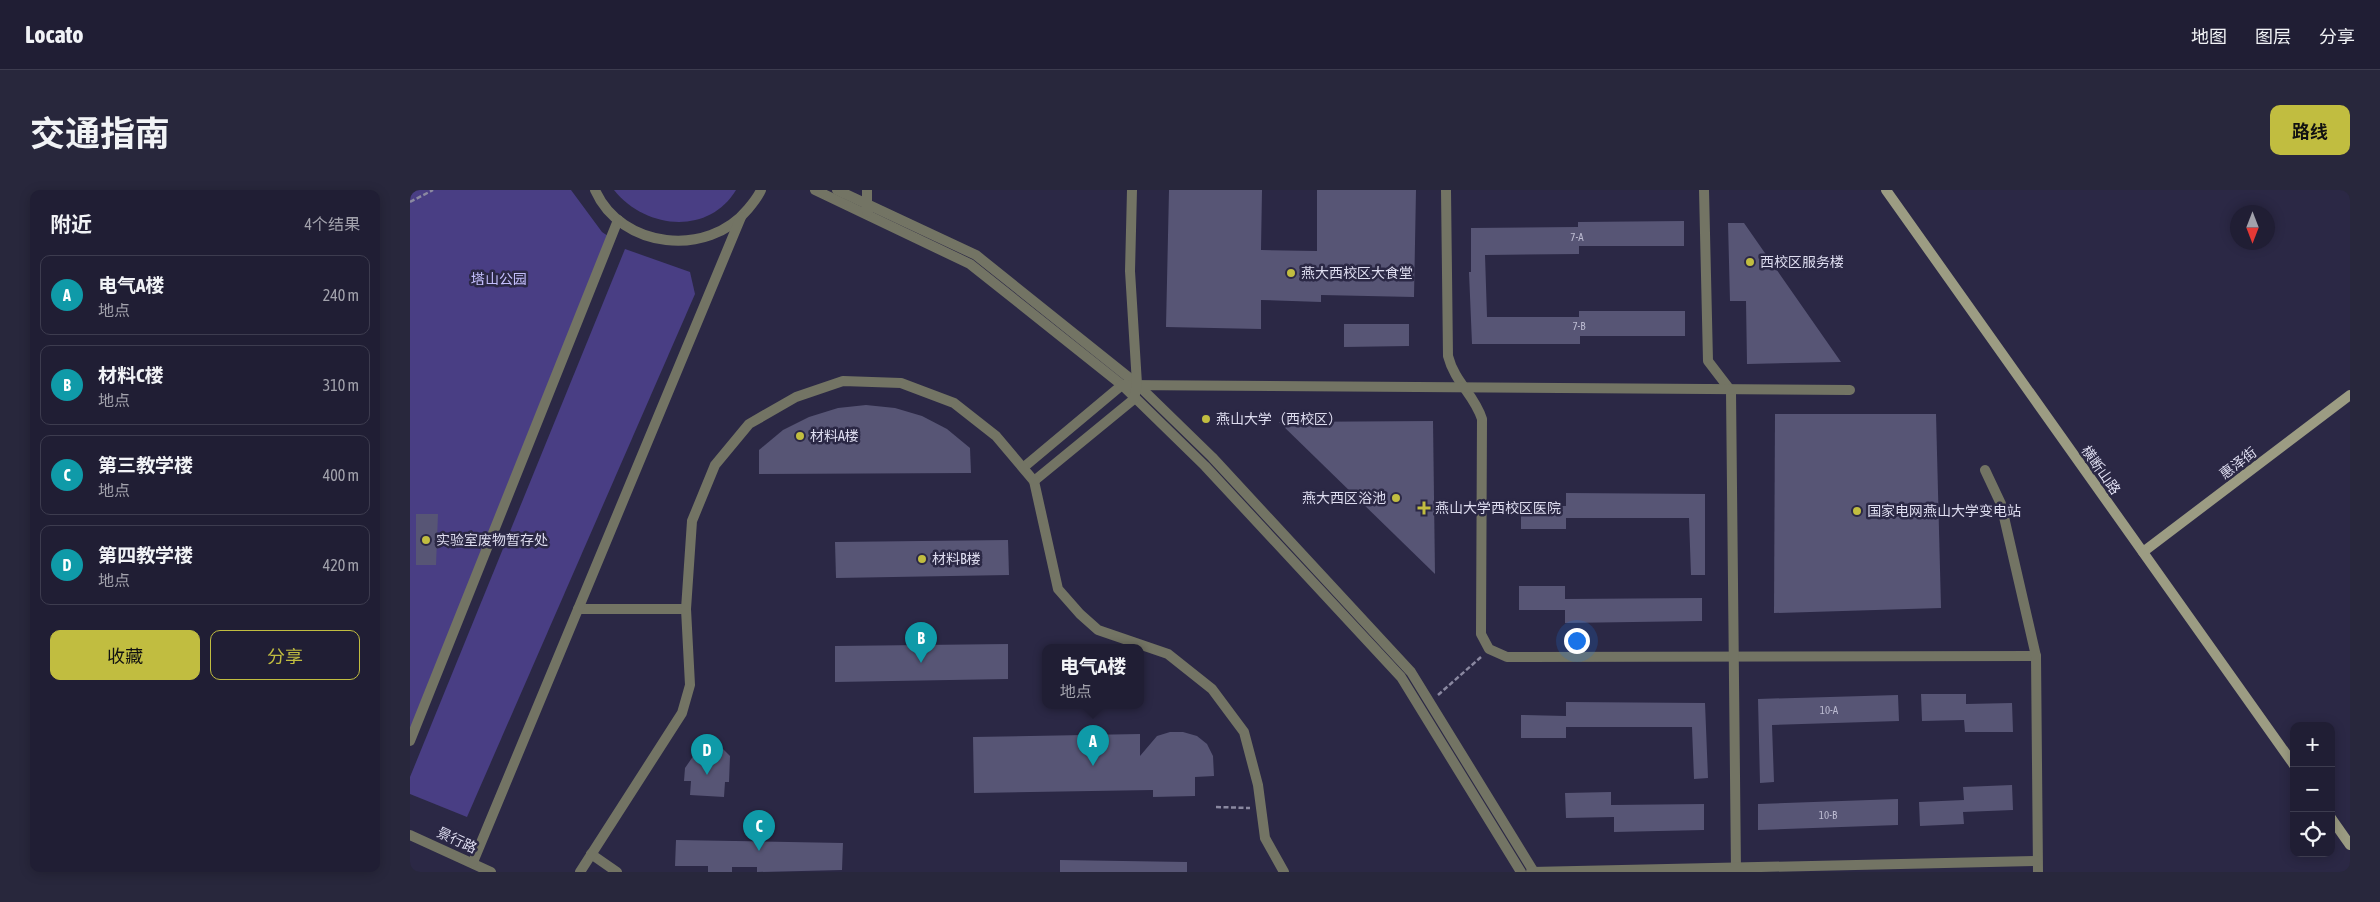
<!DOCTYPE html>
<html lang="zh">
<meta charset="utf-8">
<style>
body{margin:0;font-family:"Asap Condensed","Noto Sans SC",sans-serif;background:#28273c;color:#f1f3f6}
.controls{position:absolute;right:15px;bottom:15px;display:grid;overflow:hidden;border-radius:10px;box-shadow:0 2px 12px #0003}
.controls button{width:45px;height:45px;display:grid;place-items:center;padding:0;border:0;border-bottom:1px solid #3d3c4f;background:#201e34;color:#f1f3f6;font:25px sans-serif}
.compass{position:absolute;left:1820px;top:15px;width:45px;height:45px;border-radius:50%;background:#201e34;box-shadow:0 2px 12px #0003;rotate:180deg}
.you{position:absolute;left:1166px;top:450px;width:18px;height:18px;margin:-12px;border:4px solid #fff;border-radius:50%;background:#1a73e8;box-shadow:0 0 0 8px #1a73e833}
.badge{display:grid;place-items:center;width:32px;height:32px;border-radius:50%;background:#c1bd40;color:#fff;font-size:16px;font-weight:700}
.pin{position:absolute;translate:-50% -41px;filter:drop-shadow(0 1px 2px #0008)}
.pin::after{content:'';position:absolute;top:26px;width:18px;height:15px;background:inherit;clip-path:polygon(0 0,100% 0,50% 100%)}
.popup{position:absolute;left:632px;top:454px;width:102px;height:65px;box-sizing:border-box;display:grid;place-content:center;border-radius:10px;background:#201e34;filter:drop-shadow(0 1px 4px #0005);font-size:16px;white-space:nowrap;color:#a2a2ac}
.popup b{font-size:19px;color:#f1f3f6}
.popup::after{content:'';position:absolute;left:50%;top:100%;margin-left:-10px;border:10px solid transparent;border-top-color:#201e34}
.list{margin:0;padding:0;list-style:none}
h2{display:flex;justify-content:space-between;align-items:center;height:65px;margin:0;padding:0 20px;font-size:21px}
h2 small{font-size:16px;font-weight:400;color:#a2a2ac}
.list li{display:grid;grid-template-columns:32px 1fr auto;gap:15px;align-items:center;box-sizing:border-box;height:80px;margin:0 10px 10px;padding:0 10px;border:1px solid #3d3c4f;border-radius:10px}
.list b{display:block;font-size:19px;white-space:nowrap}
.list p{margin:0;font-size:16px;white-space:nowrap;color:#a2a2ac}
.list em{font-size:16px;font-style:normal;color:#a2a2ac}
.actions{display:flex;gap:10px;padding:15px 20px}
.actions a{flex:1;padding:11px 0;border:1px solid #c1bd40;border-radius:10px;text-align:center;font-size:18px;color:#c1bd40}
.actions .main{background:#c1bd40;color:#111}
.icon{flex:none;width:28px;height:28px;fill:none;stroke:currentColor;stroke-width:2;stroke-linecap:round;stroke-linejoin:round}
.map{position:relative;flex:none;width:1940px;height:682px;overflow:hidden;border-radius:10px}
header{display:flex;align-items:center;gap:30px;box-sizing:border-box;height:70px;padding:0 25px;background:#201e34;border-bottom:1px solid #3d3c4f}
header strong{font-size:24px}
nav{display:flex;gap:28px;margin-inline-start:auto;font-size:18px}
.intro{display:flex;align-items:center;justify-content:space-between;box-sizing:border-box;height:120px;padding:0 30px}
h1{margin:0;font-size:35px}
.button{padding:12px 22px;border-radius:10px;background:#c1bd40;color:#111;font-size:18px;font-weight:700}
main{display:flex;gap:30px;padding:0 30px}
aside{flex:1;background:#201e34;border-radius:10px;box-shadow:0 2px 12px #0003}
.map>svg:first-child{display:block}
.green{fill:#493e84}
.building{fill:#575575}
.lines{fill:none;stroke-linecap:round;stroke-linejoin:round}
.path{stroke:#8a88a0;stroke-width:2.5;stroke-dasharray:5 2.5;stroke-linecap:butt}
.street{stroke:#737464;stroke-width:10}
.secondary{stroke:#9c9c83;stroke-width:10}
.poi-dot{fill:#c1bd40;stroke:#2b2845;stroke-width:2}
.labels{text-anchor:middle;stroke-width:5;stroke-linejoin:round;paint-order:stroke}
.number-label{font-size:11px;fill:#bcbbd1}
.poi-label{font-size:14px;fill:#deddf0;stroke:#2b2845;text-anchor:start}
.park-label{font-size:14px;fill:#c3befc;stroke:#2b2845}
.street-label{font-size:14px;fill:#deddf0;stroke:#2b2845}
</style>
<header>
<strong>Locato</strong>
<nav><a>地图</a><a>图层</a><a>分享</a></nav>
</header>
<div class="intro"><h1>交通指南</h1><a class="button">路线</a></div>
<main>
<aside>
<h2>附近<small>4个结果</small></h2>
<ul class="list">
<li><span class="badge" style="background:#0f9aa8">A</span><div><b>电气A楼</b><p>地点</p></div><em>240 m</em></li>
<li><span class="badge" style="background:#0f9aa8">B</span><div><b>材料C楼</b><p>地点</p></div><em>310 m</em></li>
<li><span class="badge" style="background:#0f9aa8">C</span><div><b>第三教学楼</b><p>地点</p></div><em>400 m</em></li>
<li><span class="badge" style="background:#0f9aa8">D</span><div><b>第四教学楼</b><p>地点</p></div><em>420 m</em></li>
</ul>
<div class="actions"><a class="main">收藏</a><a>分享</a></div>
</aside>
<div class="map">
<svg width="1940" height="682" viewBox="0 0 1940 682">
<rect width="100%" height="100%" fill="#2b2845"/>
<!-- green -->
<g class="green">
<path d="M0 0H161L192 42 201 48 0 551Z"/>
<path d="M204 0H326C298 46 235 39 204 0Z"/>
<path d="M215 59 280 82 285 104 57 627 0 604V587Z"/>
</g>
<!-- building -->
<g class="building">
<path d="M759 0H852L851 60 907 61V0H1006L1004 107 911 105V112L851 110V139L756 137Z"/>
<path d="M1274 31V56H1169V64L1075 65 1077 127H1169V121H1275V146H1170V154H1062L1059 82H1061V38L1168 37V32Z"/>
<path d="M1318 33H1334L1431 172 1337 174 1336 111H1320Z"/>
<path d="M934 134H999V156L934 157Z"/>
<path d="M456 215 485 218 512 226 537 239 560 258 561 283 349 284V260L373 240 399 227 428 218Z"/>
<path d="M1365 224H1526L1531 418 1364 423Z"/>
<path d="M1023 231 1025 384 869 232Z"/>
<path d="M1156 303 1295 304V385H1281L1279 328H1156V339H1111V316H1156Z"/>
<path d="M6 324H28L26 375H6Z"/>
<path d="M598 350 599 385 426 388 425 352Z"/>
<path d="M1109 396H1155V409L1292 408V431L1155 433V420H1109Z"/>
<path d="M598 454V489L425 492V456Z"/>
<path d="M1511 504H1556V514L1602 513 1603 542H1555L1554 530 1512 531Z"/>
<path d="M1488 505 1489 531 1362 535 1364 592 1350 593 1348 509Z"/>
<path d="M1156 512 1295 513 1298 588 1284 589 1282 537H1156V548H1111V525L1156 526Z"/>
<path d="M760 542H773L787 546 797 554 803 566 804 586 785 587V606L743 607V600L564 603 563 547 730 544V566L747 546Z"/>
<path d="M297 558H312L320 566 319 592H315L314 607 280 605 281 591H274L275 578 284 565Z"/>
<path d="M1602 595 1603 620 1553 622 1554 634 1510 636 1509 612 1554 610 1553 597Z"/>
<path d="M1201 602V615L1294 614V640L1204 642V627L1156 628 1155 603Z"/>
<path d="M1488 609V635L1348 640V614Z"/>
<path d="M266 650 433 653 432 680 347 682V677H322V682H298V676H265Z"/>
<path d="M650 670 777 672V682H650Z"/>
</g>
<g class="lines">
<!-- path -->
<g class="path">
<path d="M0 12 23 0"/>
<path d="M1028 505 1071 467"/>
<path d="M806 617 840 618"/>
</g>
<!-- street -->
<g class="street">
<path d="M185 0C211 59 298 68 338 19 343 13 348 7 351 0"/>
<path d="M405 0 560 74 712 195 795 276 991 487 1111 682"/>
<path d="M427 0 566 65 727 194 802 267 1001 482 1124 682"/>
<path d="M1036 0 1038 166C1045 193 1064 204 1072 229L1071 444 1079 459 1097 467 1626 466"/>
<path d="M1294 0 1298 171 1321 201 1326 682"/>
<path d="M457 22V0"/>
<path d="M614 277 712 195 1440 200"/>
<path d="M1575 280 1591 314 1626 466 1628 682"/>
<path d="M624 291 724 209 727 194 720 81 722 0"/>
<path d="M168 419H276"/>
<path d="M0 551 208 30"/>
<path d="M0 645 81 682"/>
<path d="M181 664 207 682"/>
<path d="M63 672 331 27"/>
<path d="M170 682 272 523 280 495 276 419 282 331 305 275 339 234 386 207 433 191 491 193 544 213 586 246 624 291 648 399 670 424 688 440 758 464 802 499 834 542 848 595 855 648 874 682"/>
<path d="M1121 682 1627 671"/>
</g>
<!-- secondary -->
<g class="secondary">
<path d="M1476 0 1884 575"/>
<path d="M1733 362 1940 205"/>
<path d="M1921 628 1940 655"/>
</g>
</g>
<!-- markers -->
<g class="poi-dot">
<circle cx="1340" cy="72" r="5"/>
<circle cx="881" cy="83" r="5"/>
<circle cx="796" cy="229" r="5"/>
<circle cx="390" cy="246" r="5"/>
<circle cx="986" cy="308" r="5"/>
<path d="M1011.5 310.5h5v5h5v5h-5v5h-5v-5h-5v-5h5z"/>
<circle cx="1447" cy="321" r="5"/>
<circle cx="16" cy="350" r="5"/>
<circle cx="512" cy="369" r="5"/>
</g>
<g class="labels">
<!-- number labels -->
<g class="number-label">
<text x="1167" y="51">7-A</text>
<text x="1169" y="140">7-B</text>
<text x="1419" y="524">10-A</text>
<text x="1418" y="629">10-B</text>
</g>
<!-- poi labels -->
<g class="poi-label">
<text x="1350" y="77">西校区服务楼</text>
<text x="891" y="88">燕大西校区大食堂</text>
<text x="806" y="234">燕山大学（西校区）</text>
<text x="400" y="251">材料A楼</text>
<text x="976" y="313" text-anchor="end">燕大西区浴池</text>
<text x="1025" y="323">燕山大学西校区医院</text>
<text x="1457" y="326">国家电网燕山大学变电站</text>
<text x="26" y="355">实验室废物暂存处</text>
<text x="522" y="374">材料B楼</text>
</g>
<!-- park labels -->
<g class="park-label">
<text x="89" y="94">塔山公园</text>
</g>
<!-- street labels -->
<g class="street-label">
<text transform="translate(1828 273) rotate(-37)" y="5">惠泽街</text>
<text transform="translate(1691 280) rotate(55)" y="5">横断山路</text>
<text transform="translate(47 650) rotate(25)" y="5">景行路</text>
</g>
</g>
</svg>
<div class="controls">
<button>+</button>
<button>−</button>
<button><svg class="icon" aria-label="locate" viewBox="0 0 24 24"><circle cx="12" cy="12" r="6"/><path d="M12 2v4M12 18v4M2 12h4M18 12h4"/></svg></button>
</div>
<svg class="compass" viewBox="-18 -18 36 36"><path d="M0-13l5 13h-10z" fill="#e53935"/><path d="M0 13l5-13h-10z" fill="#a2a2ac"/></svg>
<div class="you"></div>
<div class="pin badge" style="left:683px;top:576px;background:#0f9aa8">A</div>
<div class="popup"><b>电气A楼</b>地点</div>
<div class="pin badge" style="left:511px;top:473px;background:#0f9aa8">B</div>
<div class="pin badge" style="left:349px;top:661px;background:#0f9aa8">C</div>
<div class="pin badge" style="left:297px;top:585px;background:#0f9aa8">D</div>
</div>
</main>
